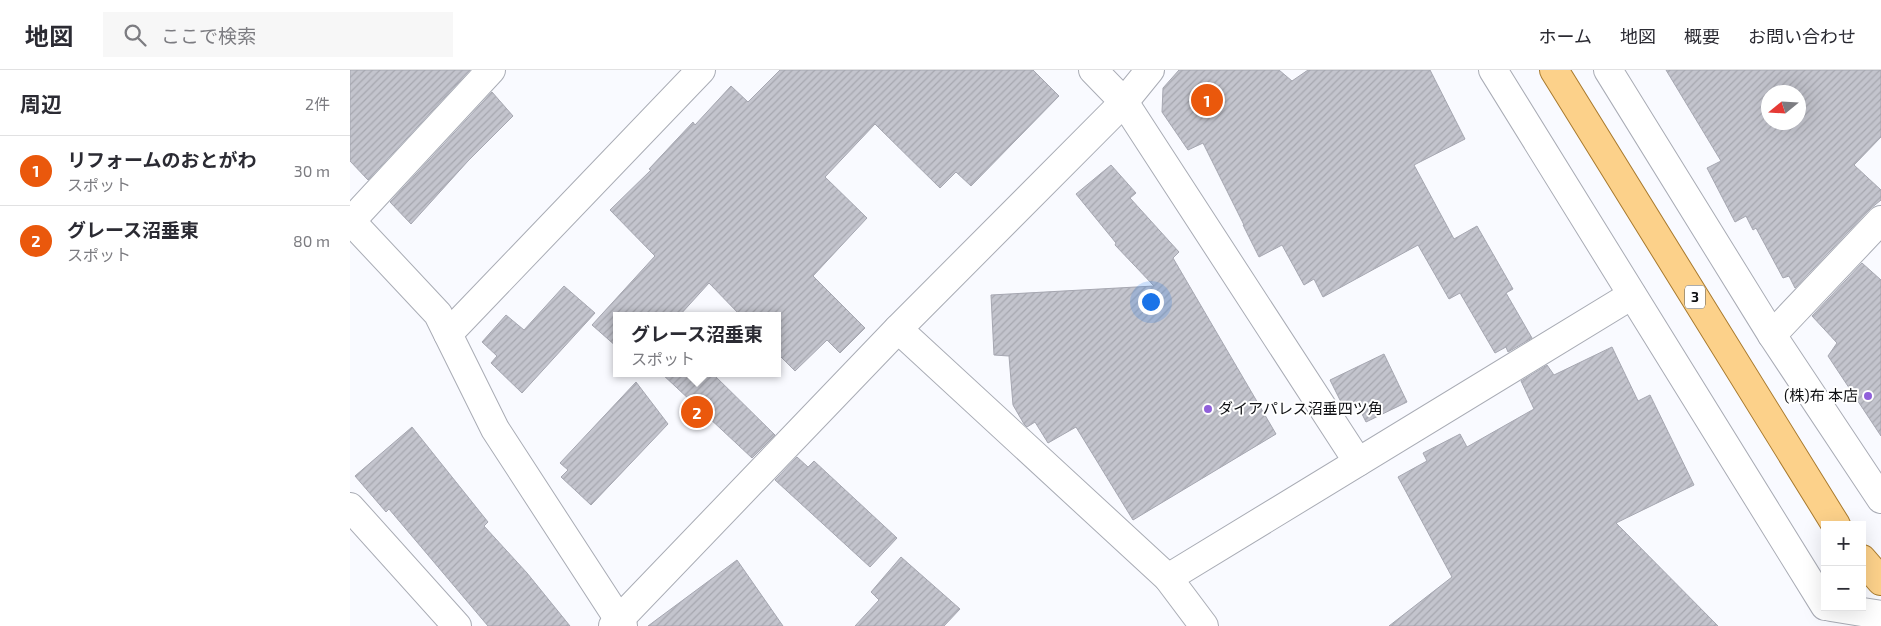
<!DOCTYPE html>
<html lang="ja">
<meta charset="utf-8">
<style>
body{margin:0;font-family:"Exo 2","Noto Sans JP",sans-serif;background:#f7f7f7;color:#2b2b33}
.controls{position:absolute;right:15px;bottom:15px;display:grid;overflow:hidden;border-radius:0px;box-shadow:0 5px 20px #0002}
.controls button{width:45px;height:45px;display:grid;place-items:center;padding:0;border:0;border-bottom:1px solid #e1e1e2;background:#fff;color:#2b2b33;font:25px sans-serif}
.compass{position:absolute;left:1411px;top:15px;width:45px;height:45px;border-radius:50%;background:#fff;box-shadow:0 5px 20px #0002;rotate:252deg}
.you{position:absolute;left:800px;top:231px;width:18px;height:18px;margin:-12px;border:4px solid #fff;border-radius:50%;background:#1a73e8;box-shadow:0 0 0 8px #1a73e833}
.badge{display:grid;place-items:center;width:32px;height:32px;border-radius:50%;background:#ea580c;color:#fff;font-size:16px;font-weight:700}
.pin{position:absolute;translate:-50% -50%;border:2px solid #fff;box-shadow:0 1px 5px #0006}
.popup{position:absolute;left:263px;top:242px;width:168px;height:65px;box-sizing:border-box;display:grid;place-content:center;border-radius:0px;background:#fff;filter:drop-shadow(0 1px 4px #0005);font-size:16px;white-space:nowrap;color:#7c7c81}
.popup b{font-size:19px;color:#2b2b33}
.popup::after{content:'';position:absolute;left:50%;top:100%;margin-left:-10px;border:10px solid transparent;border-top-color:#fff}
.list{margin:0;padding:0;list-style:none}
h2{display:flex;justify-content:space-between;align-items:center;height:65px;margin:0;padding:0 20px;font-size:21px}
h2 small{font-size:16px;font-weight:400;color:#7c7c81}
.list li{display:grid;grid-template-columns:32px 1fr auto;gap:15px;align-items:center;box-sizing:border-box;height:70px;padding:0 20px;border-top:1px solid #e1e1e2}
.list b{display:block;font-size:19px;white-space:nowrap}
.list p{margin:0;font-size:16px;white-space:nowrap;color:#7c7c81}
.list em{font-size:16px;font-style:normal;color:#7c7c81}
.icon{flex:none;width:28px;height:28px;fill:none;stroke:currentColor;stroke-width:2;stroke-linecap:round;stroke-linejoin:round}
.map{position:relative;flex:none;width:1531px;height:556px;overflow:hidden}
header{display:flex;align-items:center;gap:30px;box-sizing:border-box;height:70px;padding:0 25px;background:#fff;border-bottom:1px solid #e1e1e2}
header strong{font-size:24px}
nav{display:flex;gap:28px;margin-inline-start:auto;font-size:18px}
.search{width:350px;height:45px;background:#f7f7f7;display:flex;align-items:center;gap:12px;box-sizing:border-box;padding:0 18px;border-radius:0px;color:#7c7c81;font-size:19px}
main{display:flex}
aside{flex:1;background:#fff}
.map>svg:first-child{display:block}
.building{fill:url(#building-hatch);stroke:#a6a7b1;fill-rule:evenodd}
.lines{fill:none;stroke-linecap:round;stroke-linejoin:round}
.minor-casing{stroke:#a9acb5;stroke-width:30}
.primary-casing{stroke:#a87a2e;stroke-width:30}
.minor{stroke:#fff;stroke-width:28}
.primary{stroke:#fcd18a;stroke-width:28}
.poi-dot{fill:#9060da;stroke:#fff;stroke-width:2}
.labels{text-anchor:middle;stroke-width:4;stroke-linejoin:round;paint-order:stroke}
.shield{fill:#fff;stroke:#57585a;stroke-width:1}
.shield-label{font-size:14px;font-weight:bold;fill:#0f1013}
.poi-label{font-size:15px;fill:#0f1013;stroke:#fff;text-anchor:end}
</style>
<header>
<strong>地図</strong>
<div class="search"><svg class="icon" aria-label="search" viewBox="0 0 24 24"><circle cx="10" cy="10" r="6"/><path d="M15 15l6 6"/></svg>ここで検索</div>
<nav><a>ホーム</a><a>地図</a><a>概要</a><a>お問い合わせ</a></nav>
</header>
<main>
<aside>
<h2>周辺<small>2件</small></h2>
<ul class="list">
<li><span class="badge">1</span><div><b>リフォームのおとがわ</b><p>スポット</p></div><em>30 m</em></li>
<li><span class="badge">2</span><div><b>グレース沼垂東</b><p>スポット</p></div><em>80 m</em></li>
</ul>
</aside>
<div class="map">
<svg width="1531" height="556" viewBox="0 0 1531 556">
<defs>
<pattern id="building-hatch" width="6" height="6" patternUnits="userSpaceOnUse" patternTransform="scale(1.25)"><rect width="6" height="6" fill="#c3c4cd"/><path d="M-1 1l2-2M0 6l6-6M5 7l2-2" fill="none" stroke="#a6a7af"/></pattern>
</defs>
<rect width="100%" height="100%" fill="#f9faff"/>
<!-- building -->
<g class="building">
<path d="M0 0H120L18 110 0 91Z"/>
<path d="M430 0H683L709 26 621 116 606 102 590 118 525 54 475 107 517 148 463 206 515 258 490 283 477 270 445 301 427 283V246H391L359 213 329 246H267V277L242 255 305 186 260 140 301 100 299 99 343 52 345 55 381 16 398 32Z"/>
<path d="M829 0H929L942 11 958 0H1080L1115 69 1064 95 1104 169 1127 156 1163 219 1156 223 1182 268 1158 282 1156 277 1145 283 1110 223 1099 229 1068 175 973 227 964 209 954 215 932 175 909 187 893 155H894L853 73 838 80 812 42 813 18Z"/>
<path d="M1316 0H1531V67L1504 95 1531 120V130L1520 139 1445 218 1439 206 1433 208 1406 158 1403 160 1396 146 1385 152 1357 98 1371 91ZM1418 22H1448V52H1418Z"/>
<path d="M142 22 163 46 118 91 61 154 40 132Z"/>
<path d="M761 95 786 123 780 128 829 182 823 188 926 364 783 450 726 357 698 373 685 352 677 357 674 354 663 335 659 286 644 285 641 225 804 216 765 175 766 173 726 124Z"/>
<path d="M1512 193 1531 210V366L1478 286 1487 273 1462 246Z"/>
<path d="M214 216 245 243 172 323 141 293 147 286 132 272 156 245 174 260Z"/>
<path d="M1262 277 1288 331 1300 325 1344 415 1266 453 1368 556H1039L1102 507 1048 407 1077 391 1073 383 1110 364 1117 377 1184 339 1171 311 1197 295 1204 305Z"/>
<path d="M1034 284 1057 332 1016 352 1006 332 994 338 980 310Z"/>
<path d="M311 303H362L425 365 402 388Z"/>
<path d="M286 312 318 354 241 435 211 407 218 400 210 393Z"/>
<path d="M62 357 138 452 134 456 177 503 220 556H138L39 439 36 442 5 406Z"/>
<path d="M447 387 458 397 464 391 547 468 520 497 425 410Z"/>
<path d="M551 487 610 539 594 556H505L529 530 521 522Z"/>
<path d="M387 490 433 556H298Z"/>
</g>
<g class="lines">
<!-- minor casing -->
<g class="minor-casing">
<g id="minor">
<path d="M743 0 774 32 1008 392"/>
<path d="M1143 0 1475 536"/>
<path d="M1258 0 1422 265 1531 429"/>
<path d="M0 150 88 244 145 359 273 556"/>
<path d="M1 151 141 0"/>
<path d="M548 259 818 508 1282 225"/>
<path d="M98 264 351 0"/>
<path d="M1422 265 1531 150"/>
<path d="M0 437 107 556"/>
<path d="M818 508 854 556"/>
<path d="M1481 537 1531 545"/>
<path d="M263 556 548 259 774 32 800 0"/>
</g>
</g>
<!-- primary casing -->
<g class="primary-casing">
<g id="primary">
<path d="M1204 0 1486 455"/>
<path d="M1512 489 1531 511"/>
</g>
</g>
<!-- minor -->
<use href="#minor" class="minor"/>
<!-- primary -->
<use href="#primary" class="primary"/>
</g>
<!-- markers -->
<g class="poi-dot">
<circle cx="1518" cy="326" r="5"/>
<circle cx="858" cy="339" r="5"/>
</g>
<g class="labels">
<!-- shield labels -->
<rect class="shield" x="1335" y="215.5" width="20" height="23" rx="4"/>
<g class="shield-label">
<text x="1345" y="232">3</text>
</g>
<!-- poi labels -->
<g class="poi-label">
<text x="1508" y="331">(株)布 本店</text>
<text x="868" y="344" text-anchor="start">ダイアパレス沼垂四ツ角</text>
</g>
</g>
</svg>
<div class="controls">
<button>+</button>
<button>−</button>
</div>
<svg class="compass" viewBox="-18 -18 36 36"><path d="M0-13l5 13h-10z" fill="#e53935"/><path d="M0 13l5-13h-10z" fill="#7c7c81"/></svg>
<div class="you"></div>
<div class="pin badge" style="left:857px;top:30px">1</div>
<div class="pin badge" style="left:347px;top:342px">2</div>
<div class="popup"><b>グレース沼垂東</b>スポット</div>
</div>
</main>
